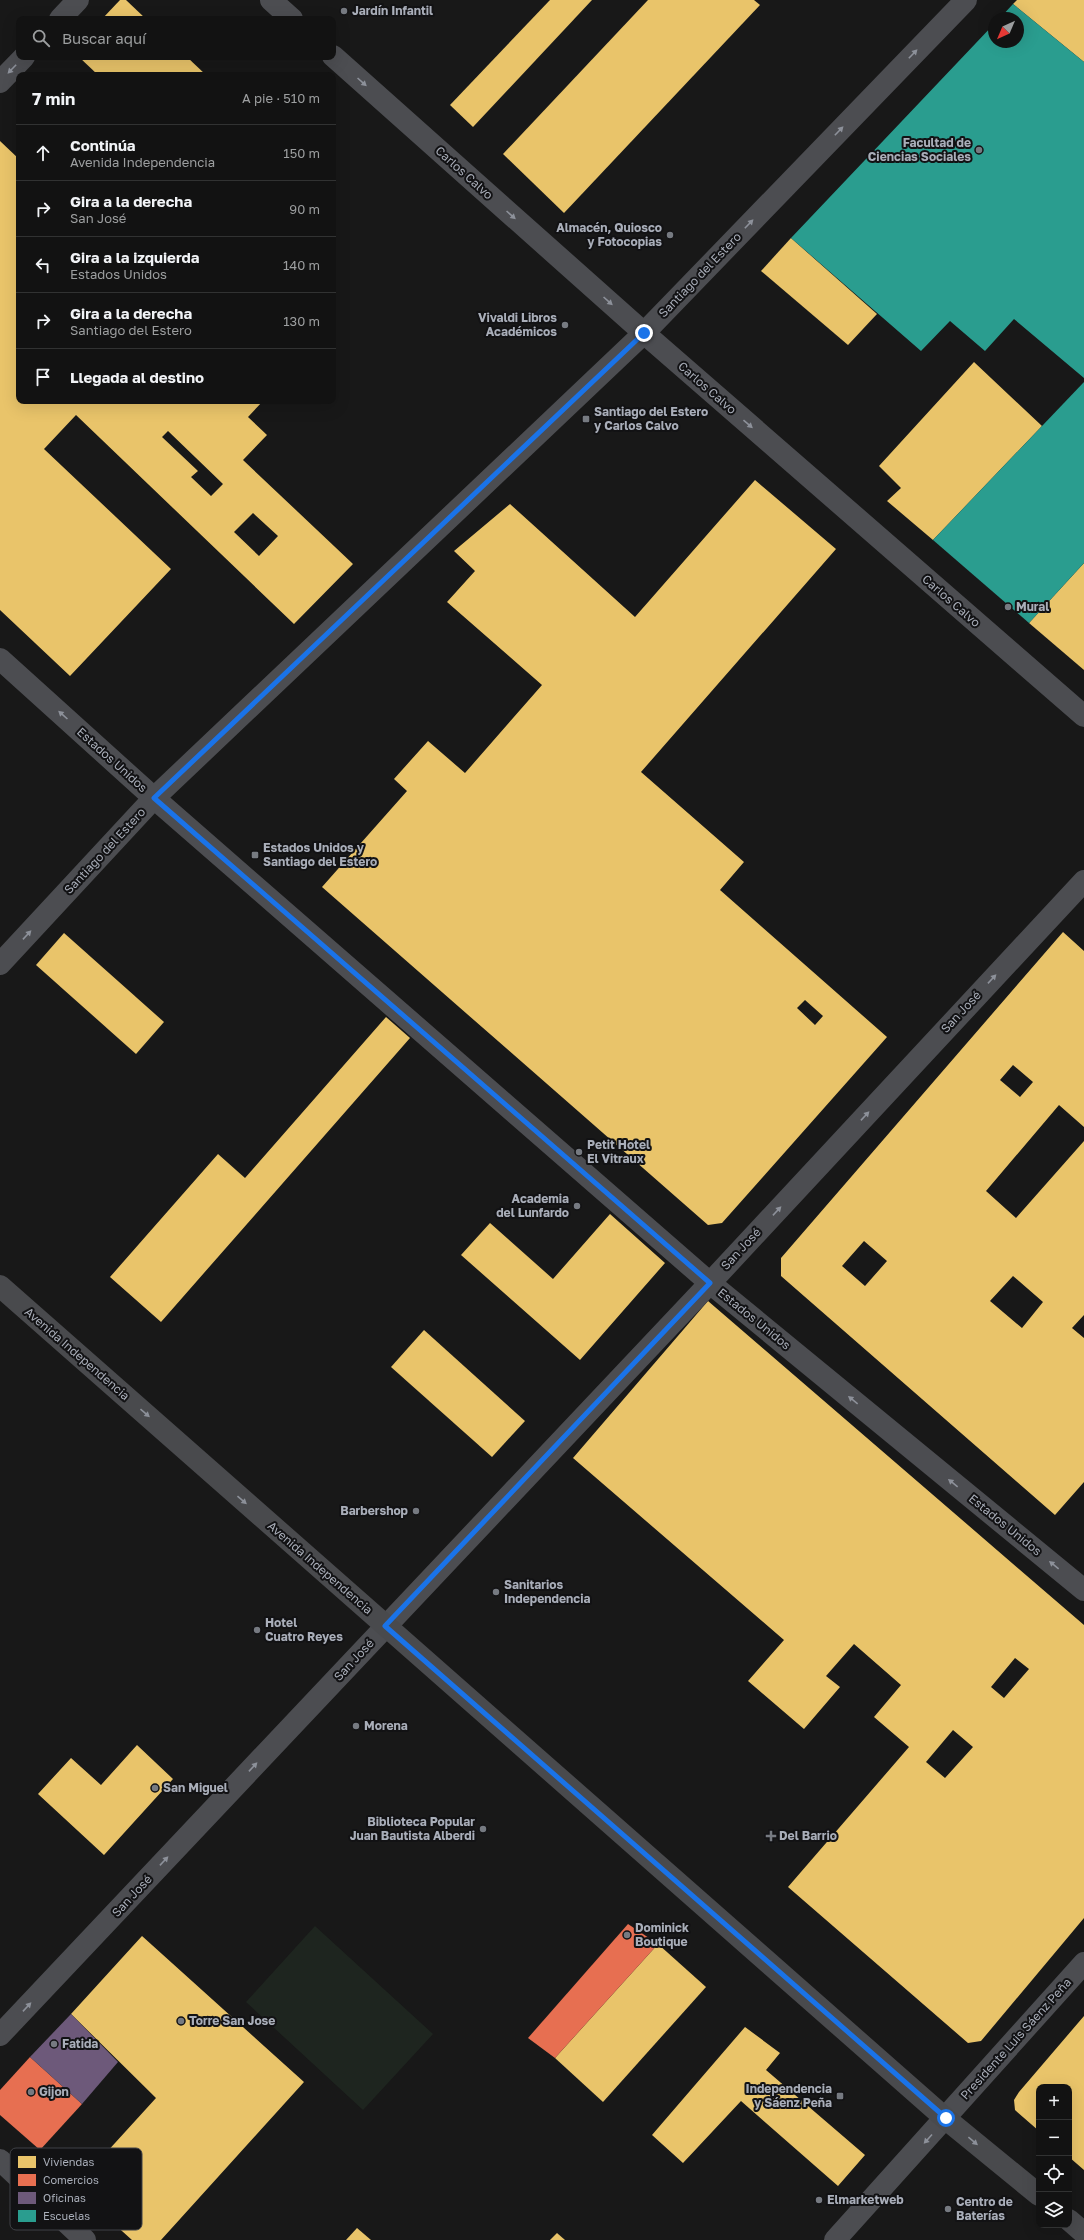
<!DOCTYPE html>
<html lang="es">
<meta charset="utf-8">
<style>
body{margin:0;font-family:"Golos Text",sans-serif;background:#1b1b1b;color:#f1f3f6}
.controls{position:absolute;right:12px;bottom:12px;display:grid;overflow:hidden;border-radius:8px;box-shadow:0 4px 16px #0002}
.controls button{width:36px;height:36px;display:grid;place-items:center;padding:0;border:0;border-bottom:1px solid #313232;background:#121212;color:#f1f3f6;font:20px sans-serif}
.compass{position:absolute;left:988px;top:12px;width:36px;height:36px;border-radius:50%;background:#121212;box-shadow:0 4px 16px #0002;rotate:224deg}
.stop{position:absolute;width:12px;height:12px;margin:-9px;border:3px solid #1a73e8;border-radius:50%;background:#fff}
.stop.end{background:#1a73e8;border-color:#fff;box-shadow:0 1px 4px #0008}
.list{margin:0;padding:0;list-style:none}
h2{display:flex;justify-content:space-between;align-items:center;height:52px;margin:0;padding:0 16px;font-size:17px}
h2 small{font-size:13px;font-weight:400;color:#9c9e9f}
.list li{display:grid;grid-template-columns:26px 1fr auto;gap:12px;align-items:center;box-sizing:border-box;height:56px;padding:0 16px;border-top:1px solid #313232}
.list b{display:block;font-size:15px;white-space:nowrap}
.list p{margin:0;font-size:13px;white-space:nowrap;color:#9c9e9f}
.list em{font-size:13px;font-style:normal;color:#9c9e9f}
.icon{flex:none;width:22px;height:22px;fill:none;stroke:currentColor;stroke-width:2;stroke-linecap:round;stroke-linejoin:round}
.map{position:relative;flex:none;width:1084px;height:2240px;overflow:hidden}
.search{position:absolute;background:#121212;box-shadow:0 4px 16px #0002;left:16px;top:16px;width:320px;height:44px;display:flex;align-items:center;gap:10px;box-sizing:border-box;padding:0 14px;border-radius:8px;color:#9c9e9f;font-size:15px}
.panel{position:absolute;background:#121212;box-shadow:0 4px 16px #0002;left:16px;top:72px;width:320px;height:332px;border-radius:8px}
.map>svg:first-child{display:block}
.park{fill:#1e251f}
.homes{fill:#e9c46a;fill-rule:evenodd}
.shops{fill:#e76f51}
.offices{fill:#6d597a}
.schools{fill:#2a9d8f}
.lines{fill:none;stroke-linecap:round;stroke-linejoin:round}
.minor{stroke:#4c4d51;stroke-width:22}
.major{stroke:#494a4d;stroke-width:22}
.oneway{fill:#8d919a}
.oneway2{fill:#8c9099}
.route{stroke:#1a73e8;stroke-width:5}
.poi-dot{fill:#767a81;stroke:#121214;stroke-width:1.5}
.labels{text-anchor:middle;stroke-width:4;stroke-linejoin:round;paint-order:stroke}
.poi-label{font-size:12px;font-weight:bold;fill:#a9aeb9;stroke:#121214;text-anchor:start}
.street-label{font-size:12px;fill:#a9aeb9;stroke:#121214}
.key{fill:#121214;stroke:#3f4146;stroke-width:1}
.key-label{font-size:11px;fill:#a9aeb9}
</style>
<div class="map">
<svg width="1084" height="2240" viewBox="0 0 1084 2240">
<rect width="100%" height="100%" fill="#181818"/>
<!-- park -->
<path class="park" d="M315 1926 433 2034 363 2110 246 2002Z"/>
<!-- homes -->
<g class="homes">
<path d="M120 0H126L146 19H102Z"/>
<path d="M550 0H592L473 127 450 105Z"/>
<path d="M648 0H754L760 5 564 213 503 154Z"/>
<path d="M1017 0H1084V62L1013 4Z"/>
<path d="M79 57H187L206 75H98Z"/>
<path d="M0 141 19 159V401H263L248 417 267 435 243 460 353 564 294 624 76 415 44 449 171 569 70 676 0 610ZM168 431 223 484 211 496 191 477 198 471 162 437ZM253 513 278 536 259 556 234 532Z"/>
<path d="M791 238 877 314 848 345 761 271Z"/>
<path d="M974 362 1042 426 933 540 887 501 901 488 879 466Z"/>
<path d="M755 480 836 549 641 772 744 862 720 890 887 1037 722 1223 708 1225 322 887 407 791 394 779 428 741 465 773 542 685 447 602 475 571 454 551 510 504 635 617ZM805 1000 823 1016 815 1025 797 1008Z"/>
<path d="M1084 563V670L1029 623Z"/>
<path d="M1063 932 1084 951V1127L1059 1105 986 1191 1016 1218 1084 1141V1315L1072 1328 1084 1338V1482L1055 1515 781 1276V1258ZM1013 1065 1033 1082 1020 1097 1000 1080ZM864 1241 887 1261 865 1286 842 1266ZM1013 1276 1043 1302 1022 1328 990 1301Z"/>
<path d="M64 933 164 1022 136 1054 36 965Z"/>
<path d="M386 1017 410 1038 161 1322 110 1277 218 1154 245 1178Z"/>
<path d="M610 1214 665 1263 580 1360 461 1255 490 1223 553 1279Z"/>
<path d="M708 1301 1084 1625V1918L981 2041 968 2043 788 1887 909 1747 874 1717 901 1685 854 1644 826 1676 840 1687 804 1729 748 1681 784 1640 573 1458ZM1015 1658 1029 1669 1004 1698 991 1687ZM953 1730 973 1747 945 1778 926 1762Z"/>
<path d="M424 1330 525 1421 492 1457 391 1367Z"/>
<path d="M137 1745 173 1779 104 1855 38 1794 71 1758 101 1785Z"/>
<path d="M142 1936 304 2082 161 2240H132L74 2188 156 2098 71 2014Z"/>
<path d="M658 1944 706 1987 603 2102 555 2058Z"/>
<path d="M1084 2016V2170L1069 2157V2087H1039V2131L1015 2110 1014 2100 1019 2092Z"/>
<path d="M745 2027 780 2053 766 2070 865 2155 838 2186 741 2101 683 2163 652 2135Z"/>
<path d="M357 2228 371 2240H346Z"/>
<path d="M557 2233 565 2240H550Z"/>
</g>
<!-- shops -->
<g class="shops">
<path d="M628 1924 658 1944 555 2058 528 2038Z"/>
<path d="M30 2057 82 2104 40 2150 0 2115V2090Z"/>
</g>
<!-- offices -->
<path class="offices" d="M71 2014 118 2062 82 2104 30 2057Z"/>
<!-- schools -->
<g class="schools">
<path d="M1013 4 1084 62V378L1014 319 985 351 950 321 921 351 791 238 994 24V42H1018V18H1000Z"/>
<path d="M1084 382V563L1029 623 933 540Z"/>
</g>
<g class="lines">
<!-- minor -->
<g class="minor">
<path d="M271 0 292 19"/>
<path d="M60 19 78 0"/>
<path d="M333 56 644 333 1084 716"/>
<path d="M0 82 24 57"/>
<path d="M0 659 154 798 710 1283 1084 1590"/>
<path d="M0 964 154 798 644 333 966 0"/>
<path d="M0 2035 710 1283 1084 881"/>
<path d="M0 2160 85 2240"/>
<path d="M835 2240 1084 1963"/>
</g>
<!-- major -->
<g class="major">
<path d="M0 1286 946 2119 1039 2195"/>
<path d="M1069 2220 1084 2233"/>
</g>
</g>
<!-- one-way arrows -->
<defs><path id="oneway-solid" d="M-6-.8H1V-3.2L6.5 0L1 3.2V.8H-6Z"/></defs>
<g class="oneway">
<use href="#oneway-solid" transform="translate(913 54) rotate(-46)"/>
<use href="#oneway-solid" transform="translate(12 69) rotate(134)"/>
<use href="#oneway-solid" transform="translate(362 82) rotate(42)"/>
<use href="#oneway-solid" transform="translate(839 131) rotate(-46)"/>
<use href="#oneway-solid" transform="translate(511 215) rotate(42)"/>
<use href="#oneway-solid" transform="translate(749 224) rotate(-46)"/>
<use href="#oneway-solid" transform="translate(608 301) rotate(42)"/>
<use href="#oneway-solid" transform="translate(748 424) rotate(41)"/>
<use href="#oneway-solid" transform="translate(63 715) rotate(-138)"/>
<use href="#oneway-solid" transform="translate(27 935) rotate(-47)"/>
<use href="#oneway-solid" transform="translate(992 979) rotate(-47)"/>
<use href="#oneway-solid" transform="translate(865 1116) rotate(-47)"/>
<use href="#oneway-solid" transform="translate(777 1211) rotate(-47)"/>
<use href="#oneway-solid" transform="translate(853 1400) rotate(-141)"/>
<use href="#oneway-solid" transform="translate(953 1483) rotate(-141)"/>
<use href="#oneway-solid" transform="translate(1054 1565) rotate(-141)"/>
<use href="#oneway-solid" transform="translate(253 1767) rotate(-47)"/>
<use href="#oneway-solid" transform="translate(164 1861) rotate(-47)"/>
<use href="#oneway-solid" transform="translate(27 2007) rotate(-47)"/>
<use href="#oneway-solid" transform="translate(928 2139) rotate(132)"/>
</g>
<g class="oneway2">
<use href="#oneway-solid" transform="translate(145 1413) rotate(41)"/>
<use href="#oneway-solid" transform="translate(242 1500) rotate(41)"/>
<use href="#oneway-solid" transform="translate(973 2141) rotate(40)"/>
</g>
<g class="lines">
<!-- route -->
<path class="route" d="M644 333 154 798 710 1283 385 1626 946 2118"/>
</g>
<!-- markers -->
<g class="poi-dot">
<circle cx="344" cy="11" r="4"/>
<circle cx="979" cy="150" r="4"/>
<circle cx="670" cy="235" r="4"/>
<circle cx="565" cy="325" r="4"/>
<rect x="582" y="415" width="8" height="8" rx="2"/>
<circle cx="1008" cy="607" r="4"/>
<rect x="251" y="851" width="8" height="8" rx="2"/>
<circle cx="579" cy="1152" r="4"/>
<circle cx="577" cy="1206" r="4"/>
<circle cx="416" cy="1511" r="4"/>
<circle cx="496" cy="1592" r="4"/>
<circle cx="257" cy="1630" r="4"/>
<circle cx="356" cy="1726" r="4"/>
<circle cx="155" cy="1788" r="4"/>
<circle cx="483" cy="1829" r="4"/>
<path d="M769 1830h4v4h4v4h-4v4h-4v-4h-4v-4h4z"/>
<circle cx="627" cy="1935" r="4"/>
<circle cx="181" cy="2021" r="4"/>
<circle cx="54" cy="2044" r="4"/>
<circle cx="31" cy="2092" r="4"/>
<rect x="836" y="2092" width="8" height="8" rx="2"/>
<circle cx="819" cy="2200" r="4"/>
<circle cx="948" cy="2209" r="4"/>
</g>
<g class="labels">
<!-- poi labels -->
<g class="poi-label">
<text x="352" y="15">Jardín Infantil</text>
<text x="971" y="147" text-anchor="end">Facultad de<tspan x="971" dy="14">Ciencias Sociales</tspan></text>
<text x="662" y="232" text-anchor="end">Almacén, Quiosco<tspan x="662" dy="14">y Fotocopias</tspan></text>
<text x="557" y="322" text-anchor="end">Vivaldi Libros<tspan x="557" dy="14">Académicos</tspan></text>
<text x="594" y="416">Santiago del Estero<tspan x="594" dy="14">y Carlos Calvo</tspan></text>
<text x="1016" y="611">Mural</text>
<text x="263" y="852">Estados Unidos y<tspan x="263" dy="14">Santiago del Estero</tspan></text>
<text x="587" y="1149">Petit Hotel<tspan x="587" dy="14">El Vitraux</tspan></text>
<text x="569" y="1203" text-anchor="end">Academia<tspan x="569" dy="14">del Lunfardo</tspan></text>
<text x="408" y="1515" text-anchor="end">Barbershop</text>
<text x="504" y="1589">Sanitarios<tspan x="504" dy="14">Independencia</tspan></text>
<text x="265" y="1627">Hotel<tspan x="265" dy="14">Cuatro Reyes</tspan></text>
<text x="364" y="1730">Morena</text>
<text x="163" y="1792">San Miguel</text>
<text x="475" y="1826" text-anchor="end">Biblioteca Popular<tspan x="475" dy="14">Juan Bautista Alberdi</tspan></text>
<text x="779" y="1840">Del Barrio</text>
<text x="635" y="1932">Dominick<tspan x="635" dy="14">Boutique</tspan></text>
<text x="189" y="2025">Torre San Jose</text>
<text x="62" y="2048">Fatida</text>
<text x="832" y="2093" text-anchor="end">Independencia<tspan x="832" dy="14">y Sáenz Peña</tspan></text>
<text x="39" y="2096">Gijon</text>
<text x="827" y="2204">Elmarketweb</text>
<text x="956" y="2206">Centro de<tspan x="956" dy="14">Baterías</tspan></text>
</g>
<!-- street labels -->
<g class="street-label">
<text transform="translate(464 173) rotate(42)" y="4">Carlos Calvo</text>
<text transform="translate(700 275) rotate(-46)" y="4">Santiago del Estero</text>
<text transform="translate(707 388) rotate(41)" y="4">Carlos Calvo</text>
<text transform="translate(951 601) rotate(41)" y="4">Carlos Calvo</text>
<text transform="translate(112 760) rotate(42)" y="4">Estados Unidos</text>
<text transform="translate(105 851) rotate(-47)" y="4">Santiago del Estero</text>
<text transform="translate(961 1012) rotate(-47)" y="4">San José</text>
<text transform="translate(741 1249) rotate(-47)" y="4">San José</text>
<text transform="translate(754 1319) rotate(39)" y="4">Estados Unidos</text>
<text transform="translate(77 1354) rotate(41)" y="4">Avenida Independencia</text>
<text transform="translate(1005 1525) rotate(39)" y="4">Estados Unidos</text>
<text transform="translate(320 1568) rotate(41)" y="4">Avenida Independencia</text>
<text transform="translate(354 1660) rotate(-47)" y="4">San José</text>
<text transform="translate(132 1896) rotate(-47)" y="4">San José</text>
<text transform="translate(1016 2039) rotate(-48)" y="4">Presidente Luis Sáenz Peña</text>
</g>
</g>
<!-- legend -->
<rect x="10" y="2148" width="132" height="82" rx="6" class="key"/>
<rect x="18" y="2156" width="18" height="12" fill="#e9c46a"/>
<rect x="18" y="2174" width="18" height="12" fill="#e76f51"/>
<rect x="18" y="2192" width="18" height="12" fill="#6d597a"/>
<rect x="18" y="2210" width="18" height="12" fill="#2a9d8f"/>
<g class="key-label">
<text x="43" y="2166">Viviendas</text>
<text x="43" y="2184">Comercios</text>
<text x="43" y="2202">Oficinas</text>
<text x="43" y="2220">Escuelas</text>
</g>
</svg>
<div class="controls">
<button>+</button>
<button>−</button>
<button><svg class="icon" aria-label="locate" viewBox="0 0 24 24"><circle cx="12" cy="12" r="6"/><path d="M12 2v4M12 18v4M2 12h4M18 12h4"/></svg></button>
<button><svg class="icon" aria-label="layers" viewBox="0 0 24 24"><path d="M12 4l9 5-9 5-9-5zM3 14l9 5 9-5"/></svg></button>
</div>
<svg class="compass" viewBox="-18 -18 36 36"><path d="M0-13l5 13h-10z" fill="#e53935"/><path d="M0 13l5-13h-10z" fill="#9c9e9f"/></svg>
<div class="stop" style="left:946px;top:2118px"></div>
<div class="stop end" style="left:644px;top:333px"></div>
<div class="search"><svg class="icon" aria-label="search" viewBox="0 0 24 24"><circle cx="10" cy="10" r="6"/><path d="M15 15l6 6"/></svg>Buscar aquí</div>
<section class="panel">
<h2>7 min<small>A pie · 510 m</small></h2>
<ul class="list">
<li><svg class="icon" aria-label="ahead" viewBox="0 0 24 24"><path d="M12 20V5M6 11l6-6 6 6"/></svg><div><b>Continúa</b><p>Avenida Independencia</p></div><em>150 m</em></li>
<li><svg class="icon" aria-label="right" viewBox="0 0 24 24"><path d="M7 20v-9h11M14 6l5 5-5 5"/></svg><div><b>Gira a la derecha</b><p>San José</p></div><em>90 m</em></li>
<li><svg class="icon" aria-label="left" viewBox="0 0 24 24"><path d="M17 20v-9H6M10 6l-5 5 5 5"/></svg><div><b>Gira a la izquierda</b><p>Estados Unidos</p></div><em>140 m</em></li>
<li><svg class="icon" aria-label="right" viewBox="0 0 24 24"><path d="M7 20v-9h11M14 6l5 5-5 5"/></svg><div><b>Gira a la derecha</b><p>Santiago del Estero</p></div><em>130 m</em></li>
<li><svg class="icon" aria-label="arrive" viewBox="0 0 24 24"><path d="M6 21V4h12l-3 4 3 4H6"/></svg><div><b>Llegada al destino</b></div></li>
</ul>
</section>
</div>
